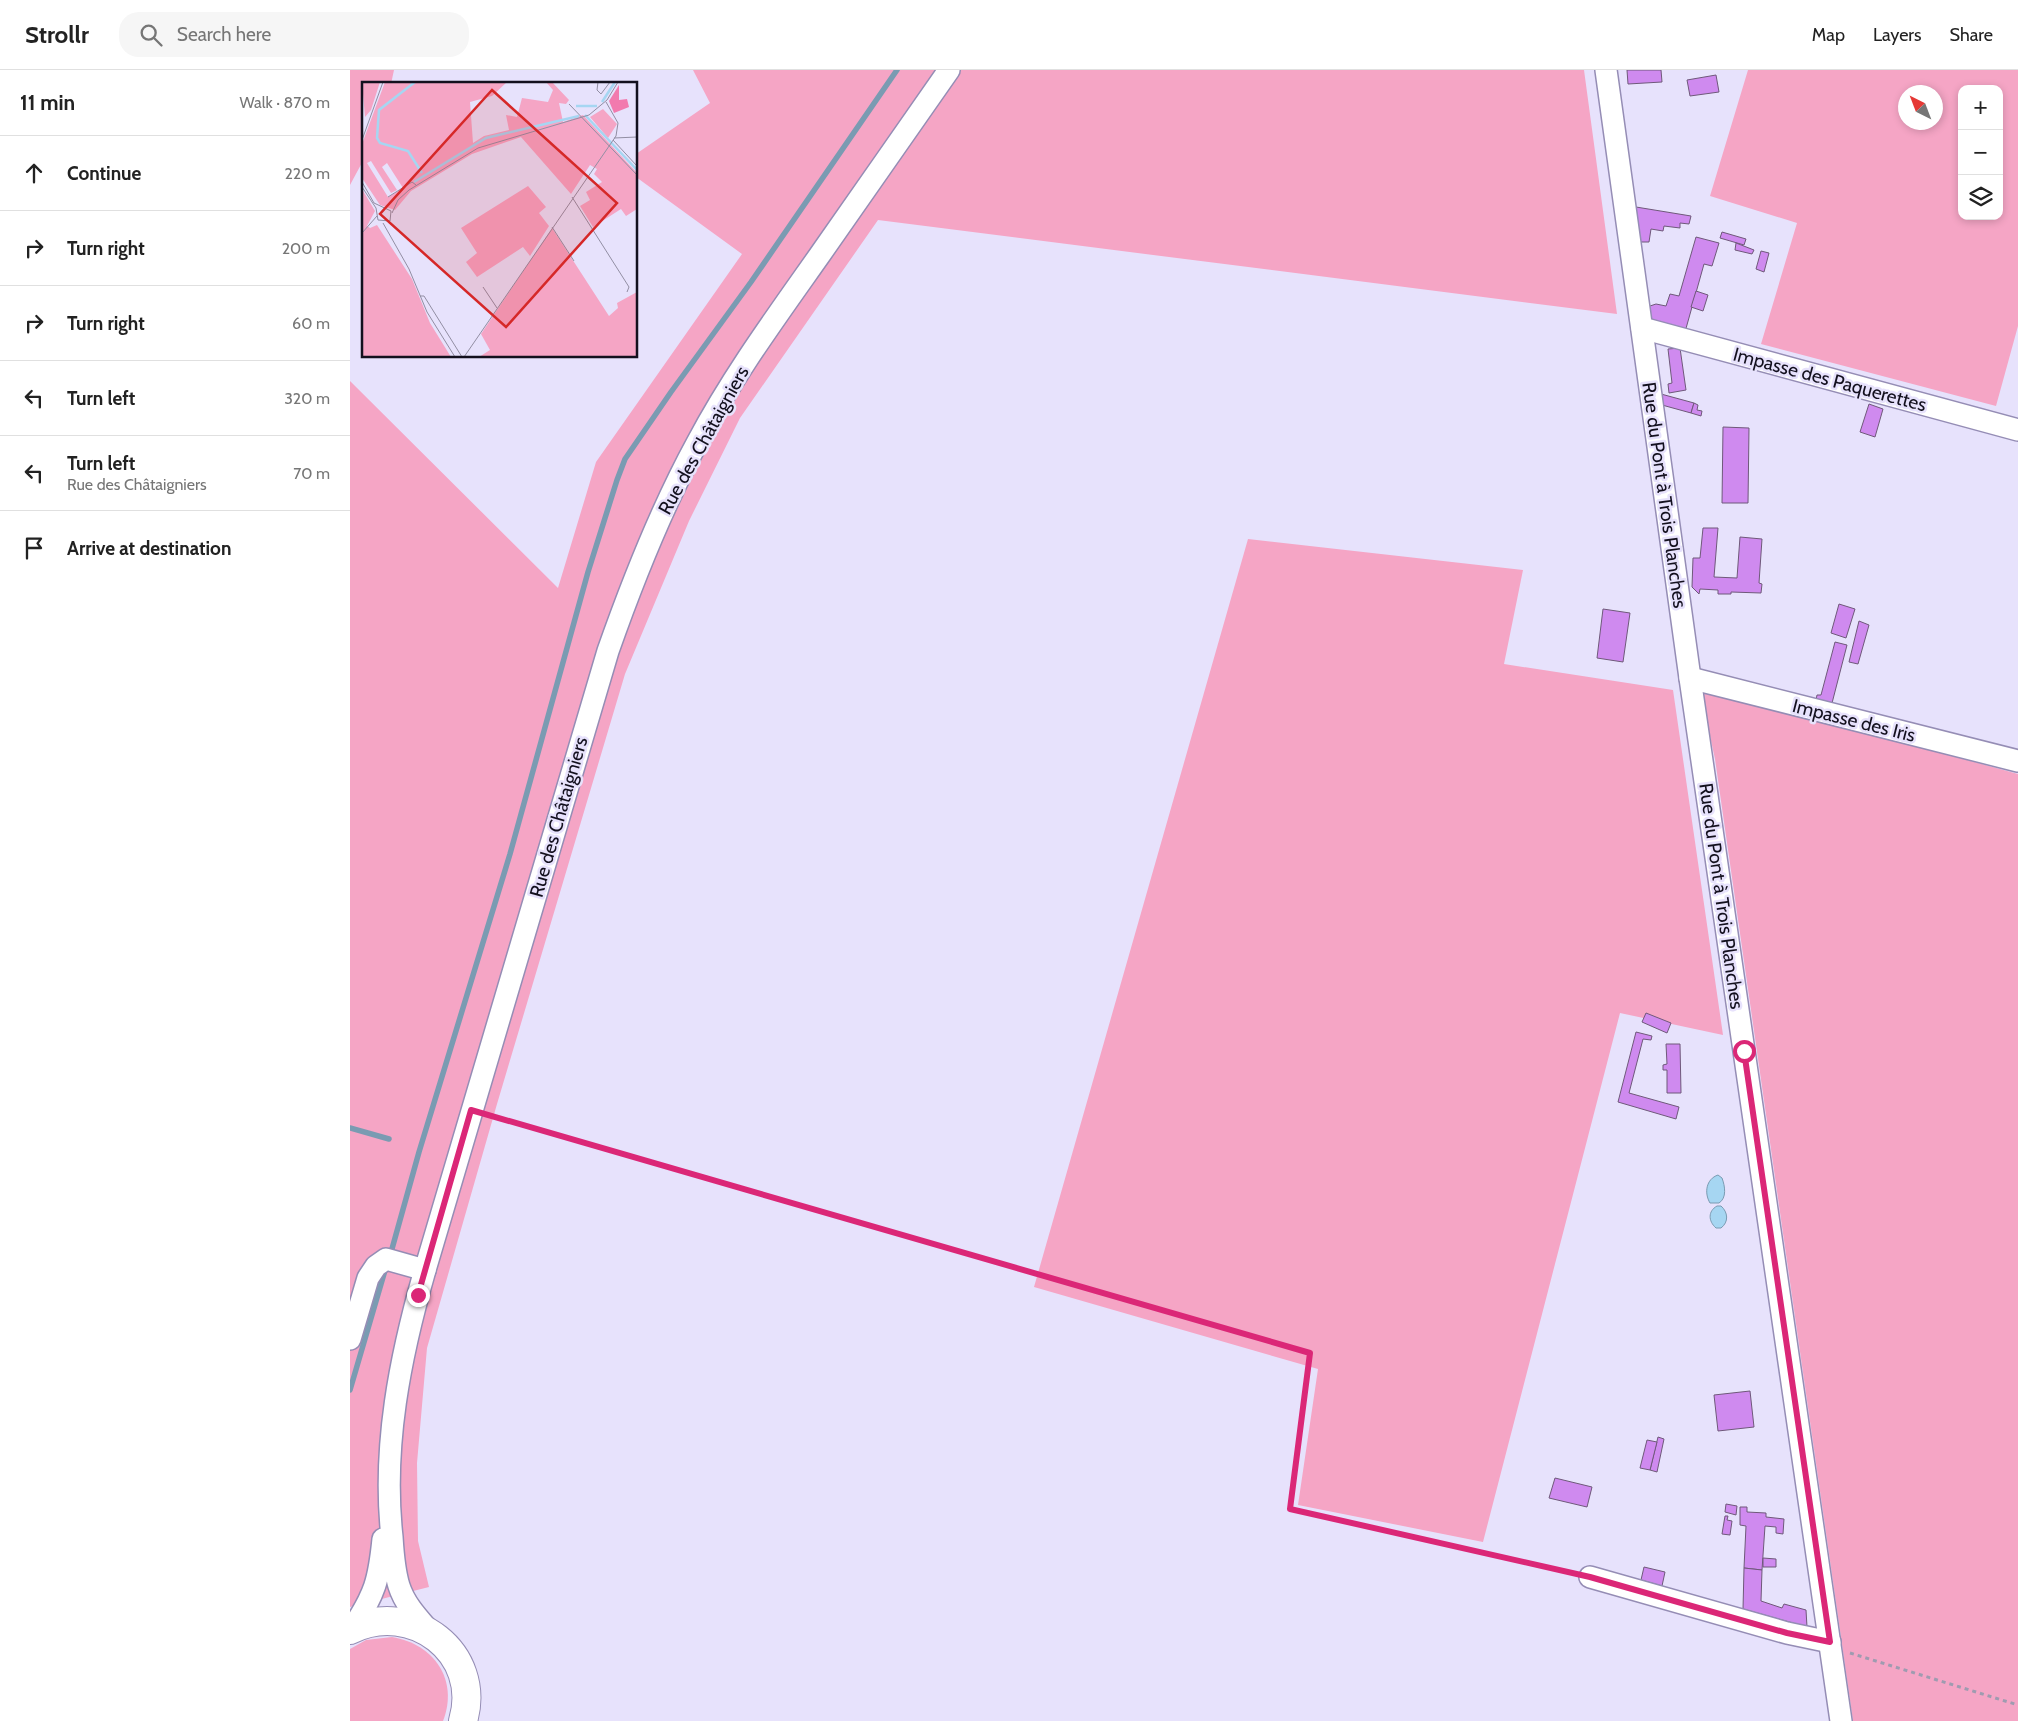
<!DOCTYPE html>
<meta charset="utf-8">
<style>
body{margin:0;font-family:Cabin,sans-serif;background:#f6f6f6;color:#222}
.controls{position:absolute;right:15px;top:15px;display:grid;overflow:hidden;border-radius:10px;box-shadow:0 2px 8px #0003}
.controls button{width:45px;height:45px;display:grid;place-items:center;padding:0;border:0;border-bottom:1px solid #e0e0e0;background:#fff;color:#222;font:25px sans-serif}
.compass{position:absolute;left:1548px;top:15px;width:45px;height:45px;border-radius:50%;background:#fff;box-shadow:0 2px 8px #0003;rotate:318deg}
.stop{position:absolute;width:15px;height:15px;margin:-11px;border:4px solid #db2777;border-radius:50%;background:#fff}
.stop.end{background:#db2777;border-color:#fff;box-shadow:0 1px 5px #0008}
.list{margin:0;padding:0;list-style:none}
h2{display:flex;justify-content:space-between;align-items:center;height:65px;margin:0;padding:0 20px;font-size:21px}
h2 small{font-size:16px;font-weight:400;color:#767676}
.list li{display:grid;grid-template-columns:32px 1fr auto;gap:15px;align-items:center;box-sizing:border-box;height:75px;padding:0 20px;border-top:1px solid #e0e0e0}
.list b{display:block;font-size:19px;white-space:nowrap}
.list p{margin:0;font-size:16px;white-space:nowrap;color:#767676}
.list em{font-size:16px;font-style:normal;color:#767676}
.icon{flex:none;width:28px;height:28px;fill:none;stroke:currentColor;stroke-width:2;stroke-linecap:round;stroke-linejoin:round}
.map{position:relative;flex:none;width:1668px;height:1651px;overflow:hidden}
header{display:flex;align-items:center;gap:30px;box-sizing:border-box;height:70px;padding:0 25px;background:#fff;border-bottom:1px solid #e0e0e0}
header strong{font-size:24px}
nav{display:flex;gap:28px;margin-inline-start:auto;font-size:18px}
.search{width:350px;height:45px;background:#f6f6f6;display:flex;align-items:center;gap:12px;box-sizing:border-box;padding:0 18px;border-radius:20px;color:#767676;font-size:19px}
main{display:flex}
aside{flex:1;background:#fff}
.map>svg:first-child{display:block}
.green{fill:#f5a5c5;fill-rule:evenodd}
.water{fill:#a6d6f2;stroke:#7a9bb2}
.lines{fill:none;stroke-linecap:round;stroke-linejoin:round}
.stream{stroke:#7a9bb2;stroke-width:5.5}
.building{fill:#cf8aef;stroke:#6f597a}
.minor-casing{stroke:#958db5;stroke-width:24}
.major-casing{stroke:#958db5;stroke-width:30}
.path{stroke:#9f9bb0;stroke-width:3;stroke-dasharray:4 4;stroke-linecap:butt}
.minor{stroke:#fff;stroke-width:21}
.major{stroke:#fff;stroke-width:28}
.route{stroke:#db2777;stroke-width:6}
.labels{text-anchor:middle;stroke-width:5;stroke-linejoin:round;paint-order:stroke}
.street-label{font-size:19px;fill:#13101e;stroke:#e7e2fc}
.inset-river{fill:none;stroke:#a6d6f2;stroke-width:2.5}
.inset-road{fill:none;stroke:#928ea3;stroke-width:1}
.view{fill:#d62828;fill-opacity:0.15;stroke:#d62828;stroke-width:2.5}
.inset-edge{fill:none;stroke:#13101e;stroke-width:2.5}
</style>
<header>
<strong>Strollr</strong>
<div class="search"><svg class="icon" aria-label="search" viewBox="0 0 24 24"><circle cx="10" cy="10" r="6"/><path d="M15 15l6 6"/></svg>Search here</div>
<nav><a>Map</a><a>Layers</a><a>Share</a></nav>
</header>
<main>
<aside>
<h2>11 min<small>Walk · 870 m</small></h2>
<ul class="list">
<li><svg class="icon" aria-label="ahead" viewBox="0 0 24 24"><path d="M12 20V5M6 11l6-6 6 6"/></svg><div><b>Continue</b></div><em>220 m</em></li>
<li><svg class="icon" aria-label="right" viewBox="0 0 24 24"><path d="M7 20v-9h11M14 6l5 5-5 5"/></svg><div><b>Turn right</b></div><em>200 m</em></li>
<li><svg class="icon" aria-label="right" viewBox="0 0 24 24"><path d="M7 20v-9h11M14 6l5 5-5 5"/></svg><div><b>Turn right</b></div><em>60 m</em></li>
<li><svg class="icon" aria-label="left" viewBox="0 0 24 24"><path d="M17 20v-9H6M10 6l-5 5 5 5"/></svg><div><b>Turn left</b></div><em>320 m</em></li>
<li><svg class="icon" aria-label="left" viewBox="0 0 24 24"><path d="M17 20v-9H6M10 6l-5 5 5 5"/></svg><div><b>Turn left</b><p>Rue des Châtaigniers</p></div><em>70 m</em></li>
<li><svg class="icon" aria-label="arrive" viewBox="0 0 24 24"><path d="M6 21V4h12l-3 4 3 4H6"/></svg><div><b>Arrive at destination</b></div></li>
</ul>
</aside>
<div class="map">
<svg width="1668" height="1651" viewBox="0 0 1668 1651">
<rect width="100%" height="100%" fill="#e7e2fc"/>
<!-- green -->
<g class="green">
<path d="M0 0H44L41 14H14V89L0 115Z"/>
<path d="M343 0H1234L1267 244 528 150 390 348 339 451 275 604 147 1034 77 1278 67 1393 68 1471 79 1517 0 1537V311L208 518 246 392 392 184 286 107V84L360 33Z"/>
<path d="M1398 0H1668V256L1646 336 1411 274 1447 153 1360 126ZM1612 19H1649V146H1612ZM1556 22H1586V52H1556Z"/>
<path d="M898 469 1173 500 1154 594 1323 620 1373 965 1270 943 1133 1472 948 1435 968 1299 684 1217Z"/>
<path d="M1349 616 1668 704V1651H1503L1365 689Z"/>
<path d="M42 1567C84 1574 109 1610 93 1651H0V1579L16 1570Z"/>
</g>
<!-- water -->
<g class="water">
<path d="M1368 1105 1372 1108C1375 1116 1377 1128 1369 1133H1360C1354 1123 1356 1109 1368 1105Z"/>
<path d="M1367 1136H1371C1378 1142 1379 1152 1371 1158H1366C1358 1151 1358 1141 1367 1136Z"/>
</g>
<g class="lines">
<!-- stream -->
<g class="stream">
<path d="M0 1058 39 1069"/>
<path d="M40 1186 69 1082 160 784 238 502 267 410 275 389 321 322 401 212 547 0"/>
<path d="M0 1320 36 1197"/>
</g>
</g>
<!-- building -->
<g class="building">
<path d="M1277 0H1311L1312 12 1278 14Z"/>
<path d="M1366 5 1369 22 1340 26 1337 10Z"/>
<path d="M1286 137 1341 146 1339 154 1330 153V158L1314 156 1313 161 1301 159 1299 172H1290Z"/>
<path d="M1372 162 1396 169 1394 175 1370 168Z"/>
<path d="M1346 167 1369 173 1362 196 1354 194 1335 262 1299 252 1297 237 1306 234 1316 236 1320 224 1329 226Z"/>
<path d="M1386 173 1404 180 1402 184 1385 180Z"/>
<path d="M1411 181 1419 183 1414 202 1406 199Z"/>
<path d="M1346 221 1358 225 1353 241 1341 237Z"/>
<path d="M1330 278 1336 320 1319 323 1318 314 1322 313 1318 279Z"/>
<path d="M1311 324 1344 333 1341 343 1312 335Z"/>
<path d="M1344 333 1348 335 1347 340 1352 341 1351 346 1341 343Z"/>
<path d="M1519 334 1533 339 1525 367 1510 362Z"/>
<path d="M1373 357 1399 358 1398 433H1372Z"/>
<path d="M1353 458H1368L1364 507 1387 508 1390 467 1412 469 1409 513 1412 514 1411 523 1381 522V524H1368V520L1350 519 1349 524 1342 517 1343 488H1350Z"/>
<path d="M1489 534 1505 539 1496 568 1481 563Z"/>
<path d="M1253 539 1280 543 1273 592 1247 588Z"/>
<path d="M1509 551 1519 555 1508 594 1499 592Z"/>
<path d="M1485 572 1497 575 1481 637 1466 630 1467 625H1471Z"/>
<path d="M1296 943 1321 953 1317 963 1292 952Z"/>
<path d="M1286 962 1302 966 1301 970 1293 969 1279 1023 1329 1037 1326 1049 1268 1032Z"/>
<path d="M1316 974H1330L1331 1023H1317V1000H1313V995L1317 994Z"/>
<path d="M1400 1321 1404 1357 1368 1361 1364 1325Z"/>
<path d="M1308 1367 1314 1369 1307 1402 1300 1400Z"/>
<path d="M1297 1370 1307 1372 1300 1400 1290 1398Z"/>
<path d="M1205 1408 1242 1417 1237 1437 1199 1428Z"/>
<path d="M1376 1434 1387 1436 1386 1445 1375 1442Z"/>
<path d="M1390 1437H1397V1442L1416 1443V1447L1434 1449 1433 1464 1426 1463V1457L1415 1456 1412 1500 1394 1498 1396 1456 1390 1455Z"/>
<path d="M1375 1446H1378L1377 1450 1382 1451 1380 1465 1372 1464Z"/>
<path d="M1413 1488 1426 1489V1497H1413Z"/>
<path d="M1294 1497 1315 1502 1312 1516 1291 1510Z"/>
<path d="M1394 1498 1412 1500 1411 1531 1432 1538 1434 1534 1456 1540 1457 1557 1393 1539Z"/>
</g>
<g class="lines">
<!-- minor casing -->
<g class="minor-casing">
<g id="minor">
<path d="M1256 0 1340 608 1491 1651"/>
<path d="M1292 258 1668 360"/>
<path d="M1340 608 1668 691"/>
<path d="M0 1269 18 1208 26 1196 36 1189 75 1200"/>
<path d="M1240 1507 1437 1563 1480 1572"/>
<path d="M2 1559C25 1524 29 1510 33 1469"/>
<path d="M81 1563C69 1549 55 1535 49 1516 44 1500 43 1483 42 1467 32 1377 50 1287 75 1200L258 581C283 510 311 439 347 373 382 307 426 247 469 186 512 124 556 62 599 0"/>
</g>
</g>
<!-- major casing -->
<g class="major-casing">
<path id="major" d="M0 1560C62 1529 133 1583 113 1651"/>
</g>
<!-- path -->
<g class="path">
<path d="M139 1046 960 1283 940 1439 1223 1503"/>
<path d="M1500 1583 1668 1635"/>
</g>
<!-- minor -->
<use href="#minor" class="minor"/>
<!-- major -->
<use href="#major" class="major"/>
</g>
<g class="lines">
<!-- route -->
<path class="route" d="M68 1225 121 1040 960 1283 940 1439 1240 1507 1437 1563 1480 1572 1394 981"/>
</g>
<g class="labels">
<!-- street labels -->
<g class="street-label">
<text transform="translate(1480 309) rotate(15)" y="7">Impasse des Paquerettes</text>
<text transform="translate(353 370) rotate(-61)" y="7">Rue des Châtaigniers</text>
<text transform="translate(1315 425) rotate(82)" y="7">Rue du Pont à Trois Planches</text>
<text transform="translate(1504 650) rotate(14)" y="7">Impasse des Iris</text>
<text transform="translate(208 747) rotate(-74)" y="7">Rue des Châtaigniers</text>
<text transform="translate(1372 826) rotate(82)" y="7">Rue du Pont à Trois Planches</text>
</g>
</g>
<!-- overview -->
<g transform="translate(12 12)">
<rect width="275" height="275" fill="#e7e2fc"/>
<path d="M0 0H18L9 28 3 35ZM23 0H145L130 14 108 20 111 61 122 54 147 48 144 33 155 35 160 16 186 20 191 8 184 0H190L207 18 204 22 197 21 201 40 221 33 275 91V127L264 134 259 127 231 145 218 124 228 118 224 110 240 100 232 92 235 87 228 83 209 112 159 55 110 72 49 109 33 128 18 123 0 96V62ZM9 79 29 111 35 108 20 85 25 81 41 106 26 115 5 81ZM241 27 255 42 246 56 228 35ZM166 104 184 125 177 131 187 144 168 174 161 165 115 195 104 180 115 171 99 146ZM0 107 13 129 5 144 8 146 15 143 50 197 68 241 89 275H0ZM190 146 247 234 256 226 255 221 275 210V275H117L128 268 119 252Z" fill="#f5a5c5" fill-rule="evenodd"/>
<path d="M257 3V18L265 17 267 25 252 31 247 19Z" fill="#f27aae"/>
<path class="inset-river" d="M53 0 17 28 15 56 18 61 46 69 60 91M240 20 253 0M214 24H235M223 33 275 88M52 100 124 56 217 34"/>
<path class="inset-road" d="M236 0 235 8 239 12 248 0M207 22 275 93M252 56 275 55M0 58 21 0M251 58 275 84M0 100 12 121 29 129 28 139 16 138 14 126 0 105M26 115 50 100 54 103M210 115 267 205 265 210M30 131 36 118 47 108 116 66 227 33 245 18 256 0M21 141 47 187 65 230 93 275M190 145 212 179M0 151 15 134M121 205 135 226M58 214H62L100 275M102 275 254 54 256 41 244 20"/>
<path class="view" d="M130 8 255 121 144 245 18 132Z"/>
<rect width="275" height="275" class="inset-edge"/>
</g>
</svg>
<div class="controls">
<button>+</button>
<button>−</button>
<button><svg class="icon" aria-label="layers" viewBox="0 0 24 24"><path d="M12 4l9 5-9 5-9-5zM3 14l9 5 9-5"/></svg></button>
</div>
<svg class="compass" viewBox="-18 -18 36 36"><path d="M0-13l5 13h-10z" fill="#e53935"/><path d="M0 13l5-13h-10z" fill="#767676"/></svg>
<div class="stop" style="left:1394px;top:981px"></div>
<div class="stop end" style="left:68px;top:1225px"></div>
</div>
</main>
